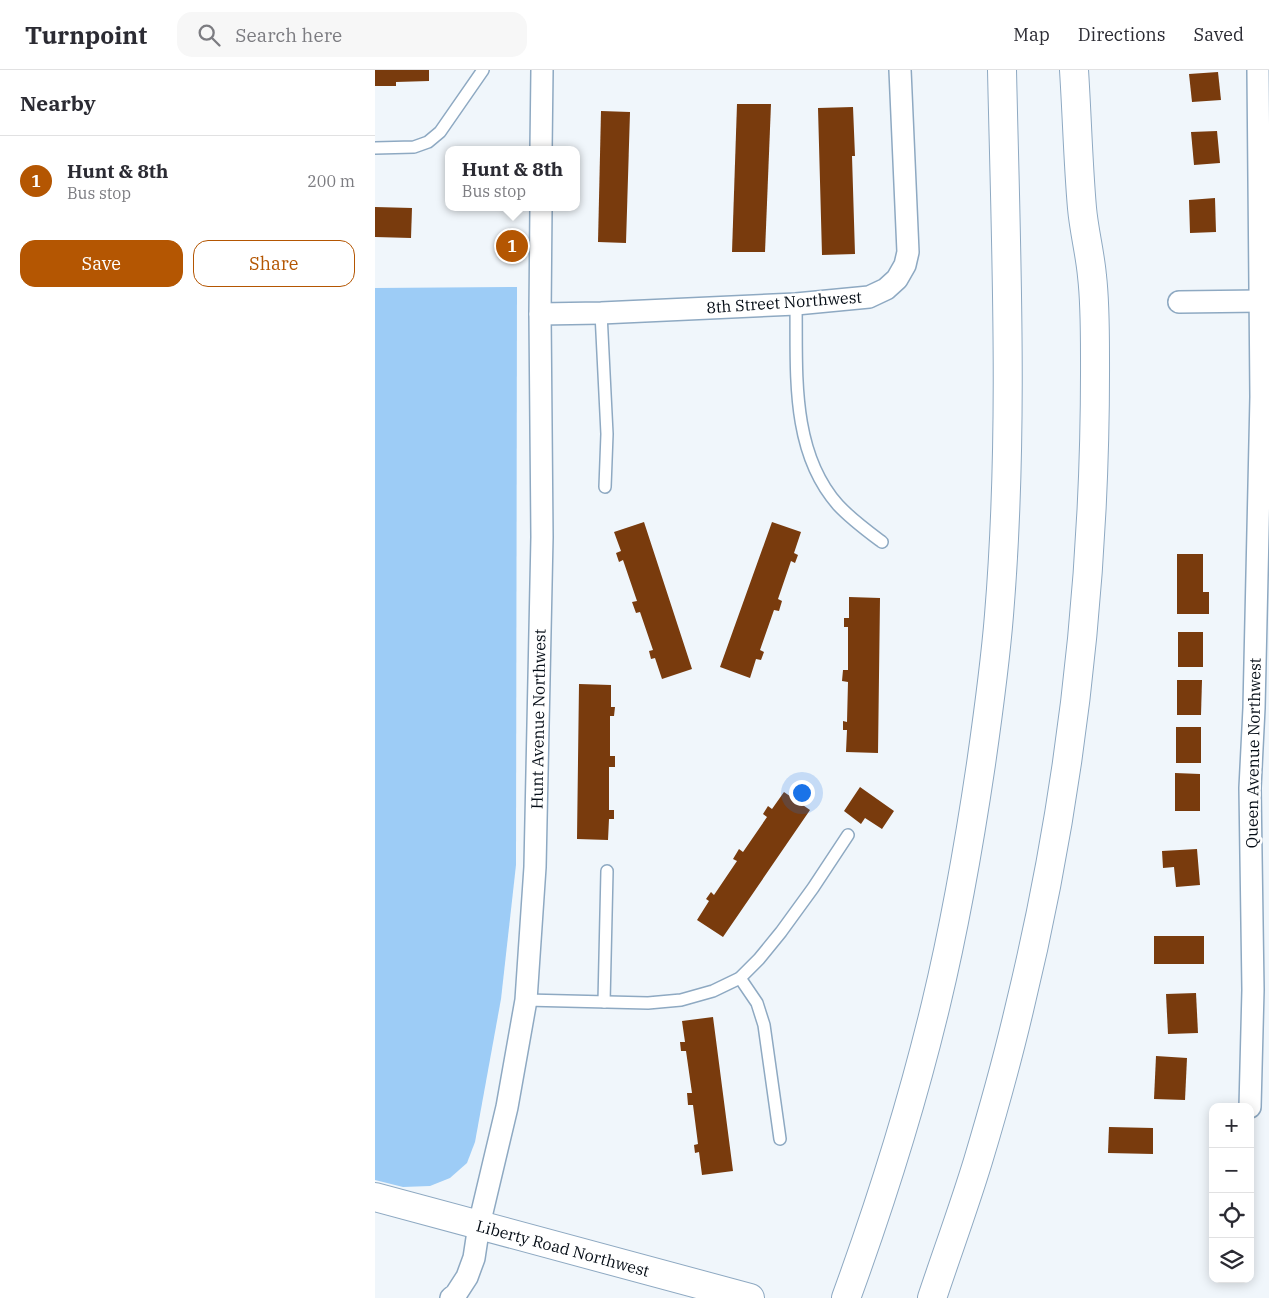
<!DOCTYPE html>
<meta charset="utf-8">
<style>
body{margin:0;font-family:"IBM Plex Serif",serif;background:#f7f7f7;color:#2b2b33}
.controls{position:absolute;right:15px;bottom:15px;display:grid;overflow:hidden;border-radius:10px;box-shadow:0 2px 12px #0003}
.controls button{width:45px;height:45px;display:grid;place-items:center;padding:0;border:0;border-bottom:1px solid #e1e1e2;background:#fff;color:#2b2b33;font:25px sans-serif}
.you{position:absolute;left:426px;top:722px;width:18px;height:18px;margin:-12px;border:4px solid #fff;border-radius:50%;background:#1a73e8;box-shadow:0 0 0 8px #1a73e833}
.badge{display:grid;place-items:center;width:32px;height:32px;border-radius:50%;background:#b45602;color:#fff;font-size:16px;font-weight:700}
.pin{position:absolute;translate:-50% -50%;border:2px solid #fff;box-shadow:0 1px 5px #0006}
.popup{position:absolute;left:70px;top:76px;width:135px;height:65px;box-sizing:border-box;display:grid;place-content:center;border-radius:10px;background:#fff;filter:drop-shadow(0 1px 4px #0005);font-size:16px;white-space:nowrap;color:#7c7c81}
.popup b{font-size:19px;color:#2b2b33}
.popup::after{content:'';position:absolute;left:50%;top:100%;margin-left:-10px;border:10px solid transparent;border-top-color:#fff}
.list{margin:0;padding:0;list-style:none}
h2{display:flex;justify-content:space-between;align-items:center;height:65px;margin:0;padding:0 20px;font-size:21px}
h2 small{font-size:16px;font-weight:400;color:#7c7c81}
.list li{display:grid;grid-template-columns:32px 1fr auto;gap:15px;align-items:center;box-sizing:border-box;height:90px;padding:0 20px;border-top:1px solid #e1e1e2}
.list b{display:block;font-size:19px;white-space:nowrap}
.list p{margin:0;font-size:16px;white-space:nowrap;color:#7c7c81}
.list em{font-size:16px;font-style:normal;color:#7c7c81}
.actions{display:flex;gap:10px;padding:15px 20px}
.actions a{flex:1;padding:11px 0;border:1px solid #b45602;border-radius:15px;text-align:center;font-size:18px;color:#b45602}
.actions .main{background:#b45602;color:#fff}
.icon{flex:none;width:28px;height:28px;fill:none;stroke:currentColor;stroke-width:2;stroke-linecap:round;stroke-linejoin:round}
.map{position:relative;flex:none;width:894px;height:1228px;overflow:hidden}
header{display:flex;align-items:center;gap:30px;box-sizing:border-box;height:70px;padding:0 25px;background:#fff;border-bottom:1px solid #e1e1e2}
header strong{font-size:24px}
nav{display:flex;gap:28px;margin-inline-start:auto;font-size:18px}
.search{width:350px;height:45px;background:#f7f7f7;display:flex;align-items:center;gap:12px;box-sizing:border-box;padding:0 18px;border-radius:15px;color:#7c7c81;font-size:19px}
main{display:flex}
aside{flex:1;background:#fff}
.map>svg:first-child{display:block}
.green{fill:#9dccf6}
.building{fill:#793b0d}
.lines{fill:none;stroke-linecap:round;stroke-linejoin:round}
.lane-casing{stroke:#8ea9c2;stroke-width:14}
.street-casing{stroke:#8ea9c2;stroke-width:24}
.secondary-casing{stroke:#8ea9c2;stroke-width:30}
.highway-casing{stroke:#8ea9c2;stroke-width:30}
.lane{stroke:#fff;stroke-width:11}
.street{stroke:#fff;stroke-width:21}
.secondary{stroke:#fff;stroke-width:28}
.highway{stroke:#fff;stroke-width:28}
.labels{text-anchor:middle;stroke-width:5;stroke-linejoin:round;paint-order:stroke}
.street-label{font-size:16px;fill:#050d16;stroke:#fff}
</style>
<header>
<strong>Turnpoint</strong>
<div class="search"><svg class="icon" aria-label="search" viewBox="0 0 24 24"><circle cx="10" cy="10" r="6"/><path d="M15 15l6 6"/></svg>Search here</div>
<nav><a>Map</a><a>Directions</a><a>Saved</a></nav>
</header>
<main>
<aside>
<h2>Nearby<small></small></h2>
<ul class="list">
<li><span class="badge">1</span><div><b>Hunt &amp; 8th</b><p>Bus stop</p></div><em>200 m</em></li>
</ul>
<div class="actions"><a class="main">Save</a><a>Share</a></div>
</aside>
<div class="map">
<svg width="894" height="1228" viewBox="0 0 894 1228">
<rect width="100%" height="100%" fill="#f0f6fb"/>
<!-- green -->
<path class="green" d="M142 217 141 795 126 929 100 1072 92 1093 75 1108 55 1116 28 1117 0 1110V218Z"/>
<!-- building -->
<g class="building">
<path d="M0 0H54V11L21 12V16H0Z"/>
<path d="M843 2 846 30 817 32 814 4Z"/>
<path d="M362 34H396L390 182H357Z"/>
<path d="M478 37 480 86H477L480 184 447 185 443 38Z"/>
<path d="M226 41 255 42 251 173 223 172Z"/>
<path d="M842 61 845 93 819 95 816 62Z"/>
<path d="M840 128 841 162 815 163 814 130Z"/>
<path d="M0 137 37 138 36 168 0 167Z"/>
<path d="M269 452 317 599 287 609 280 588 276 589 274 581 278 580 265 542 261 543 257 532 262 531 248 490 244 492 241 483 246 481 239 462Z"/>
<path d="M397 452 426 462 419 483 423 485 420 493 416 491 403 529 407 531 404 541 399 540 385 580 389 582 386 590 381 589 375 608 345 597Z"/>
<path d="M802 484H828V522H834V544H802Z"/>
<path d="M474 527 505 528 503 683 471 682 472 660H468V651L472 652 473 612 467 611 468 600H473V557H469V548H474Z"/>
<rect x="803" y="562" width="25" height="35"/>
<path d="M802 610H827L826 645H802Z"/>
<path d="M204 614 236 615V637H240L239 646H235V686H240V697H234V740H239V749H234L233 770 202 769Z"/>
<rect x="801" y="657" width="25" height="36"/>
<path d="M800 703 825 704V741H800Z"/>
<path d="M485 717 519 741 507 759 490 748 486 754 469 741Z"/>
<path d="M409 722 435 740 348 867 322 850 334 831 331 829 336 822 339 825 362 791 358 789 364 779 368 782 392 747 388 744 393 736 397 739Z"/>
<path d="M822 779 825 815 801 817 799 797 788 798 787 781Z"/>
<rect x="779" y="866" width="50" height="28"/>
<path d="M821 923 823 963 793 964 791 924Z"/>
<path d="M338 947 358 1101 327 1105 324 1082 320 1083 319 1075 323 1074 318 1035H313L312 1023H317L311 981H306L305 972H310L307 951Z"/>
<path d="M781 986 812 988 810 1030 779 1029Z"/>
<path d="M734 1057 778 1058V1084L733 1083Z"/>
</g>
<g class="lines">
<!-- lane casing -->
<g class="lane-casing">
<g id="lane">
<path d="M0 78 39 77 53 72 65 62 108 0"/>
<path d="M421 234C422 301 415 381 463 435 476 449 491 460 507 472"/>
<path d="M226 243 232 364 230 417"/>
<path d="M365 908 382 933 389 955 405 1069"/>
<path d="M151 930 273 933 306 930 338 921 365 908 384 889 406 862 438 818 473 765"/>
<path d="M229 932 232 801"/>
</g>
</g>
<!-- street casing -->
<g class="street-casing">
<g id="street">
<path d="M166 80 167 0"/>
<path d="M804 232 886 231"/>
<path d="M165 244 226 243 421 234 494 227 511 219 522 209 530 195 533 182 525 0"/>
<path d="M875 1037 878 920 875 718 879 638 886 327 883 0"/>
<path d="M76 1228 81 1224 92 1207 99 1188 104 1155 132 1037 151 930 160 797 167 467 165 244 166 137"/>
</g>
</g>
<!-- secondary casing -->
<g class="secondary-casing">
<path id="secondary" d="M0 1127 375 1228"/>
</g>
<!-- highway casing -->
<g class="highway-casing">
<g id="highway">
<path d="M471 1228C506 1132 537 1034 561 934 580 855 594 775 606 694 613 645 620 595 624 545 639 364 631 181 627 0"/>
<path d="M557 1228C572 1183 589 1137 603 1091 618 1041 632 991 644 940 696 727 721 506 720 287 720 262 720 231 717 206 715 183 709 161 707 138 703 92 702 46 699 0"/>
</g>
</g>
<!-- lane -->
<use href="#lane" class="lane"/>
<!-- street -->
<use href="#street" class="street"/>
<!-- secondary -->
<use href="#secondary" class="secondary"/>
<!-- highway -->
<use href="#highway" class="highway"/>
</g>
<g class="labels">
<!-- street labels -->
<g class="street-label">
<text transform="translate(409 232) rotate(-4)" y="6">8th Street Northwest</text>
<text transform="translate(163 649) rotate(-89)" y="6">Hunt Avenue Northwest</text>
<text transform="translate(878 683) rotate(-89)" y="6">Queen Avenue Northwest</text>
<text transform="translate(188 1178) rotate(15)" y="6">Liberty Road Northwest</text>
</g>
</g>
</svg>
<div class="controls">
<button>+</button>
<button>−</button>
<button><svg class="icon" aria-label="locate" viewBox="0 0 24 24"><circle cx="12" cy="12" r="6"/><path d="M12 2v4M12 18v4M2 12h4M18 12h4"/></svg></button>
<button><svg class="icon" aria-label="layers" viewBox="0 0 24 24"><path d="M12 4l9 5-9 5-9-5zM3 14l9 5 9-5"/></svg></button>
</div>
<div class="you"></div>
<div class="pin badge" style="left:137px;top:176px">1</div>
<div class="popup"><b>Hunt &amp; 8th</b>Bus stop</div>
</div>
</main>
